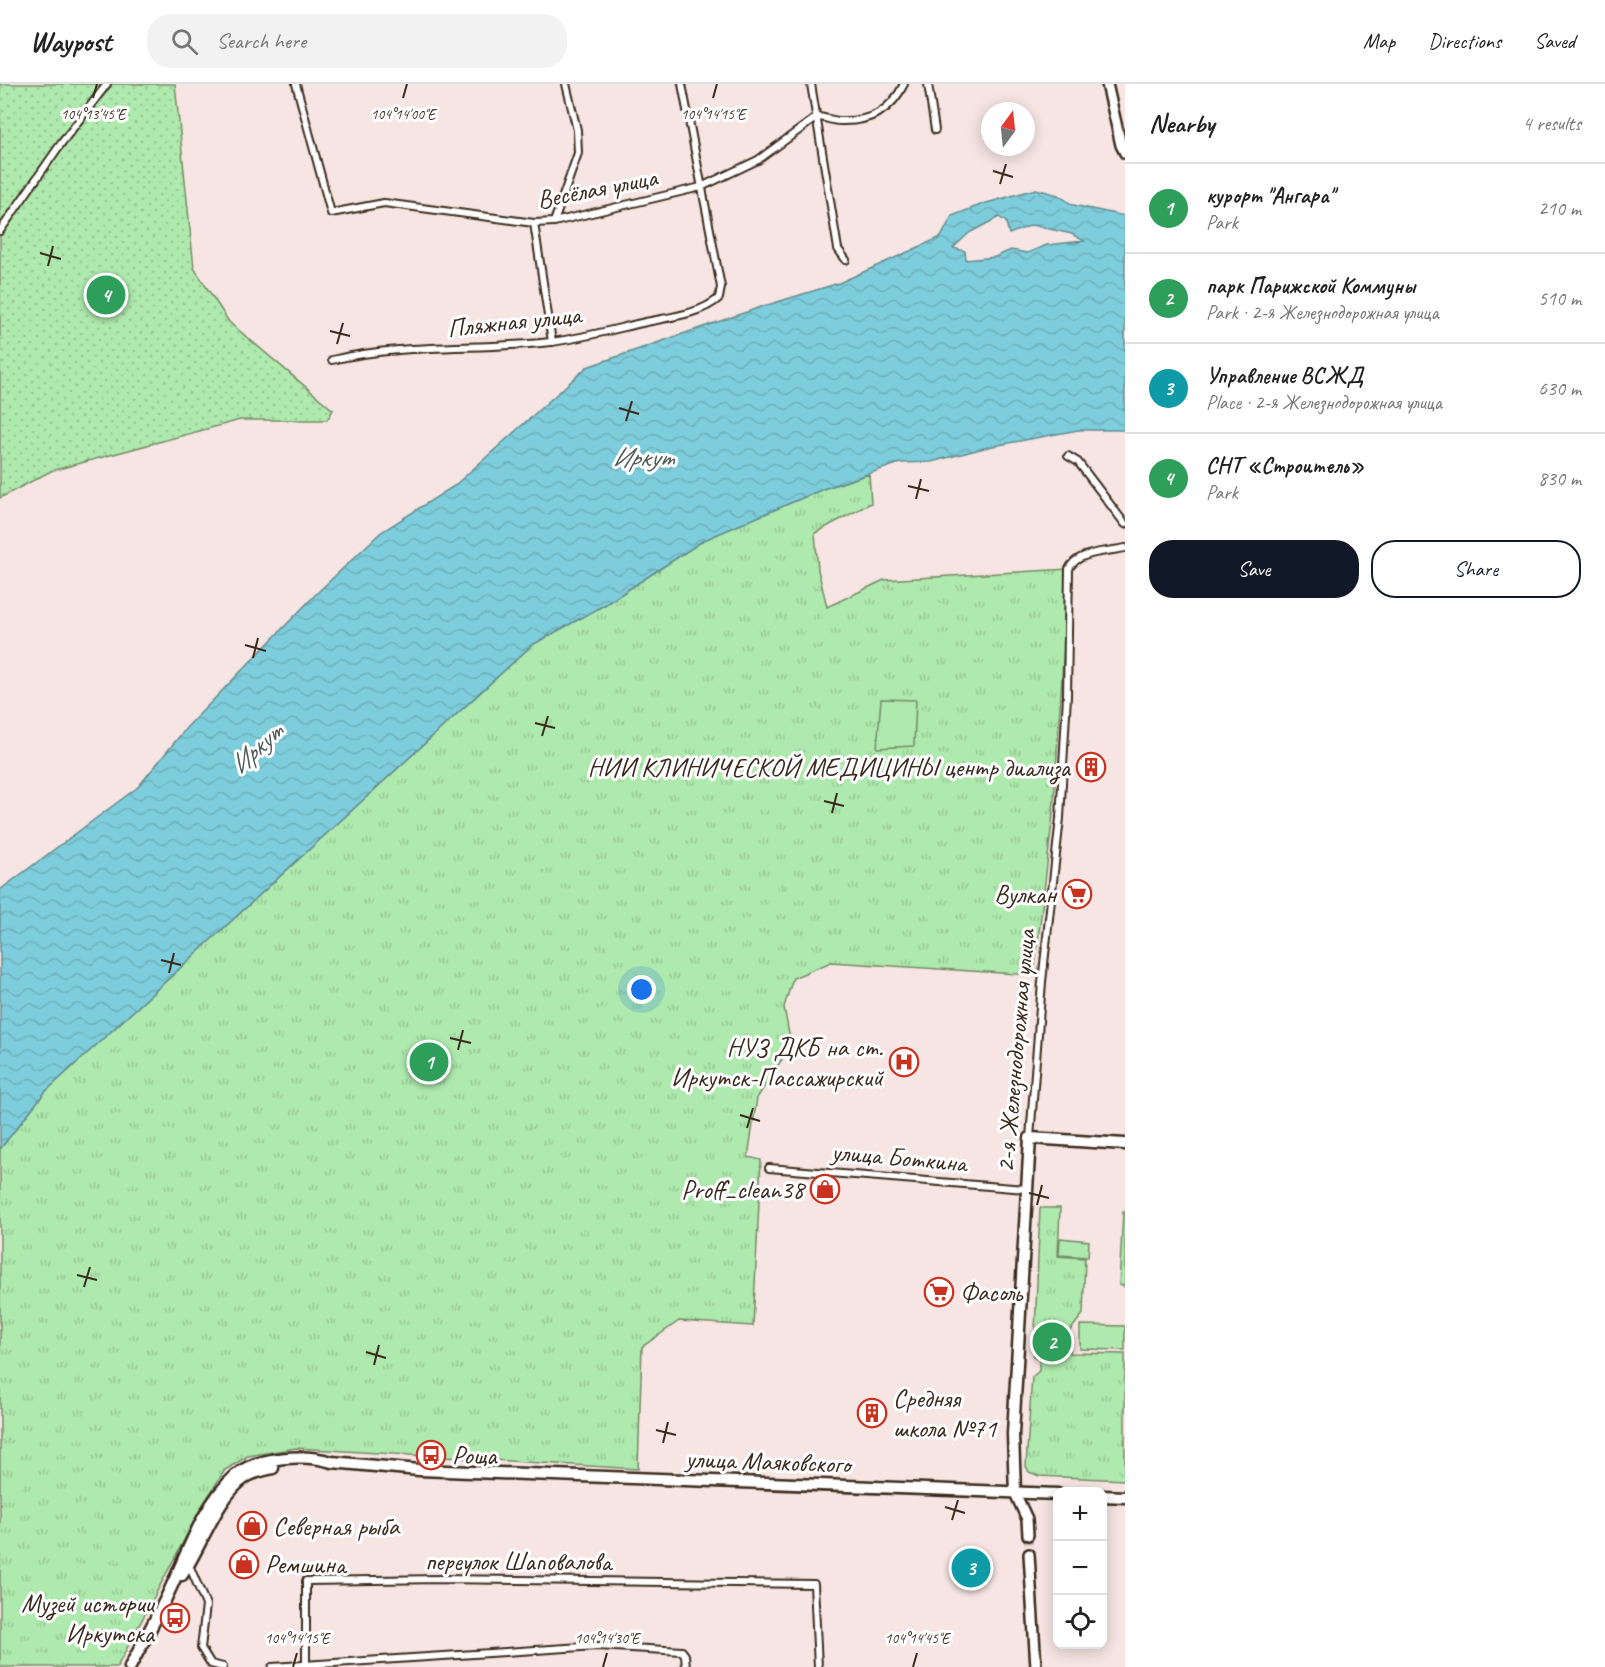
<!DOCTYPE html>
<meta charset="utf-8">
<style>
body{margin:0;font-family:Caveat,sans-serif;background:#f2f2f2;color:#222}
.controls{position:absolute;right:18px;bottom:18px;display:grid;overflow:hidden;border-radius:12px;box-shadow:0 3px 15px #0003}
.controls button{width:54px;height:54px;display:grid;place-items:center;padding:0;border:0;border-bottom:2px solid #e0e0e0;background:#fff;color:#222;font:30px sans-serif}
.compass{position:absolute;left:981px;top:18px;width:54px;height:54px;border-radius:50%;background:#fff;box-shadow:0 3px 15px #0003;rotate:15deg}
.you{position:absolute;left:642px;top:906px;width:21px;height:21px;margin:-15px;border:4px solid #fff;border-radius:50%;background:#1a73e8;box-shadow:0 0 0 9px #1a73e833}
.badge{display:grid;place-items:center;width:39px;height:39px;border-radius:50%;background:#111827;color:#fff;font-size:20px;font-weight:700}
.pin{position:absolute;translate:-50% -50%;border:3px solid #fff;box-shadow:0 2px 6px #0006}
.list{margin:0;padding:0;list-style:none}
h2{display:flex;justify-content:space-between;align-items:center;height:78px;margin:0;padding:0 24px;font-size:26px}
h2 small{font-size:20px;font-weight:400;color:#767676}
.list li{display:grid;grid-template-columns:39px 1fr auto;gap:18px;align-items:center;box-sizing:border-box;height:90px;padding:0 24px;border-top:2px solid #e0e0e0}
.list b{display:block;font-size:22px;white-space:nowrap}
.list p{margin:0;font-size:20px;white-space:nowrap;color:#767676}
.list em{font-size:20px;font-style:normal;color:#767676}
.actions{display:flex;gap:12px;padding:18px 24px}
.actions a{flex:1;padding:14px 0;border:2px solid #111827;border-radius:24px;text-align:center;font-size:21px;color:#111827}
.actions .main{background:#111827;color:#fff}
.icon{flex:none;width:33px;height:33px;fill:none;stroke:currentColor;stroke-width:2;stroke-linecap:round;stroke-linejoin:round}
.map{position:relative;flex:none;width:1125px;height:1583px;overflow:hidden}
header{display:flex;align-items:center;gap:36px;box-sizing:border-box;height:84px;padding:0 30px;background:#fff;border-bottom:2px solid #e0e0e0}
header strong{font-size:28px}
nav{display:flex;gap:33px;margin-inline-start:auto;font-size:21px}
.search{width:420px;height:54px;background:#f2f2f2;display:flex;align-items:center;gap:15px;box-sizing:border-box;padding:0 21px;border-radius:24px;color:#767676;font-size:22px}
main{display:flex}
aside{flex:1;background:#fff}
.map>svg:first-child{display:block}
.grass{fill:url(#grass-tufts);stroke:#748a66;stroke-width:1.5}
.garden{fill:url(#garden-dots);stroke:#748a66;stroke-width:1.5}
.pitch{fill:#aee9ad;stroke:#748a66;stroke-width:1.5}
.water{fill:url(#water-waves);stroke:#638c90;stroke-width:1.5;fill-rule:evenodd}
.lines{fill:none;stroke-linecap:round;stroke-linejoin:round}
.secondary-tunnel{stroke:#d1c0bb;stroke-width:9;stroke-dasharray:9 4.5;stroke-linecap:butt}
.street-casing{stroke:#3b2a1e;stroke-width:10}
.secondary-casing{stroke:#3b2a1e;stroke-width:14}
.primary-casing{stroke:#3b2a1e;stroke-width:15}
.street{stroke:#fff;stroke-width:6}
.secondary{stroke:#fff;stroke-width:9}
.primary{stroke:#fff;stroke-width:10}
.ticks{fill:none;stroke:#3b2a1e;stroke-width:2}
.labels{text-anchor:middle;stroke-width:6;stroke-linejoin:round;paint-order:stroke}
.street-label{font-size:26px;fill:#3b2a1e;stroke:#fff}
.poi-label{font-size:26px;fill:#3b2a1e;stroke:#fff;text-anchor:end}
.water-label{font-size:27px;font-style:italic;fill:#4f5b57;stroke:#fff}
.ticks-label{font-size:15px;text-anchor:middle;fill:#3b2a1e;stroke:#fff;stroke-width:6;stroke-linejoin:round;paint-order:stroke}
</style>
<header>
<strong>Waypost</strong>
<div class="search"><svg class="icon" aria-label="search" viewBox="0 0 24 24"><circle cx="10" cy="10" r="6"/><path d="M15 15l6 6"/></svg>Search here</div>
<nav><a>Map</a><a>Directions</a><a>Saved</a></nav>
</header>
<main>
<div class="map">
<svg width="1125" height="1583" viewBox="0 0 1125 1583">
<defs>
<pattern id="grass-tufts" width="24" height="20" patternUnits="userSpaceOnUse" patternTransform="scale(1.5)"><rect width="24" height="20" fill="#aee9ad"/><path d="M3 7l-1-3M5 7V3M7 7l1-3M15 17l-1-3M17 17v-4M19 17l1-3" fill="none" stroke="#97c894"/></pattern>
<pattern id="garden-dots" width="8" height="8" patternUnits="userSpaceOnUse" patternTransform="scale(1.5)"><rect width="8" height="8" fill="#aee9ad"/><path d="M2 2h.1M6 6h.1" fill="none" stroke="#97c894" stroke-width="1.8" stroke-linecap="round"/></pattern>
<pattern id="water-waves" width="16" height="10" patternUnits="userSpaceOnUse" patternTransform="scale(1.5)"><rect width="16" height="10" fill="#7ecddc"/><path d="M0 5q4-4 8 0t8 0" fill="none" stroke="#6eb0bc"/></pattern>
</defs>
<rect width="100%" height="100%" fill="#f6e5e2"/>
<filter id="ink" filterUnits="userSpaceOnUse"><feTurbulence type="fractalNoise" baseFrequency=".0167" numOctaves="2"/><feDisplacementMap in="SourceGraphic" scale="12" xChannelSelector="R" yChannelSelector="G"/><feConvolveMatrix kernelMatrix="1 2 1 2 8 2 1 2 1" color-interpolation-filters="sRGB"/></filter>
<g filter="url(#ink)">
<!-- grass -->
<g class="grass">
<path d="M869 390 871 419 815 449 818 486 827 523 884 496 1069 485 1053 730 1034 891 831 878 793 894 784 923 791 961 757 1014 748 1073 761 1076 753 1242 679 1237 642 1263 638 1385 296 1364 248 1372 225 1386 202 1422 117 1583H0V1065L45 1008 532 561 606 520 704 456 823 405Z"/>
<path d="M1040 1124H1060L1058 1172 1085 1174 1083 1230 1069 1248 1070 1269 1125 1270V1396L1039 1392 1029 1388 1026 1382 1032 1293 1039 1287V1275L1034 1272Z"/>
</g>
<!-- garden -->
<path class="garden" d="M0 0H175L194 184 229 238 333 326 327 336H240L51 387 0 414Z"/>
<!-- pitch -->
<g class="pitch">
<path d="M881 615 916 616 914 662 877 664Z"/>
<path d="M1123 1128H1125V1202L1119 1201Z"/>
<path d="M1060 1154 1089 1157 1088 1173 1059 1171Z"/>
<path d="M1080 1241 1125 1242V1266L1080 1265Z"/>
</g>
<!-- water -->
<path class="water" d="M1036 105 1058 111 1073 121 1125 132V346H1078L988 363 931 378 900 379 823 405 704 456 606 520 532 561 45 1008 0 1065V806L138 703 187 643 316 510 380 449 454 402 587 283 761 223 839 199 941 153 952 132 983 120ZM999 133 1006 138 1009 150 1032 141 1072 150 1084 157 1047 161 1027 169 1011 166 995 173 966 176 965 167 953 164 969 149Z"/>
<g class="lines">
<!-- secondary-tunnel -->
<path class="secondary-tunnel" d="M1028 1451 1029 1470"/>
<!-- street casing -->
<g class="street-casing">
<g id="street">
<path d="M296 0 331 129 384 119 534 139 554 138 701 103 758 76 817 33C825 33 832 37 840 37 870 38 891 27 904 0"/>
<path d="M811 0 838 165 846 176"/>
<path d="M928 0 935 46"/>
<path d="M554 138 578 69 577 46 566 0"/>
<path d="M534 139 552 258"/>
<path d="M0 147 60 61 107 0"/>
<path d="M332 276C403 259 479 266 551 258 583 254 615 245 646 238 670 233 701 230 719 214L721 203 682 0"/>
<path d="M1068 372 1078 378 1125 440"/>
<path d="M1030 1054 1042 898 1060 734 1067 612 1069 485C1077 467 1108 468 1125 464"/>
<path d="M769 1084 1026 1105"/>
<path d="M189 1481 206 1521 201 1564 211 1580 223 1583"/>
<path d="M306 1581V1497L441 1495 814 1500 818 1583"/>
<path d="M272 1583 597 1562 682 1567 685 1571 686 1583"/>
</g>
</g>
<!-- secondary casing -->
<g class="secondary-casing">
<g id="secondary">
<path d="M1107 0 1121 61 1125 69"/>
<path d="M1015 1409 1027 1435 1028 1451"/>
<path d="M1029 1470 1036 1583"/>
</g>
</g>
<!-- primary casing -->
<g class="primary-casing">
<g id="primary">
<path d="M1015 1409 1013 1350 1030 1054 1125 1060"/>
<path d="M1102 1412 1125 1413"/>
<path d="M182 1491C201 1463 218 1411 246 1393 254 1388 264 1386 273 1384"/>
<path d="M130 1583C142 1560 155 1537 166 1514 186 1474 201 1422 236 1391 258 1372 306 1370 332 1378L419 1386 1058 1410"/>
</g>
</g>
<!-- street -->
<use href="#street" class="street"/>
<!-- secondary -->
<use href="#secondary" class="secondary"/>
<!-- primary -->
<use href="#primary" class="primary"/>
</g>
</g>
<!-- ticks -->
<path class="ticks" d="M93 14 97 0M403 14 407 0M713 14 717 0M993 87 1013 93M1000 100 1006 80M40 169 61 175M48 182 53 162M330 247 350 252M337 260 343 239M619 324 639 330M626 337 632 317M908 402 929 407M916 415 921 395M245 561 266 567M253 574 258 554M535 639 555 644M542 652 548 632M824 717 844 722M832 729 837 709M161 876 181 881M169 889 174 869M450 954 471 959M458 966 463 946M740 1031 760 1037M747 1044 753 1024M1029 1109 1049 1114M1037 1121 1042 1101M77 1191 97 1196M84 1203 90 1183M366 1268 386 1274M374 1281 379 1261M656 1346 676 1351M663 1359 668 1338M945 1423 965 1429M952 1436 958 1416M293 1583 297 1569M603 1583 607 1569M913 1583 917 1569"/>
<!-- icons -->
<defs>
<g id="building-ring" transform="scale(1.5)"><circle r="9.5" fill="#fff" stroke="#c8321e" stroke-width="1.5"/><path d="M-4-6H4V6H1V3H-1V6H-4ZM-2.5-4.3h1.7v1.8h-1.7ZM.8-4.3h1.7v1.8H.8ZM-2.5-1h1.7V.8h-1.7ZM.8-1h1.7V.8H.8Z" fill="#c8321e"/></g>
<g id="supermarket-ring" transform="scale(1.5)"><circle r="9.5" fill="#fff" stroke="#c8321e" stroke-width="1.5"/><path d="M-6-5.5h2.5l.6 2H6L4.5 2H-2.5L-4.4-4H-6ZM-1.5 3.2a1.3 1.3 0 1 0 .1 0ZM3 3.2a1.3 1.3 0 1 0 .1 0Z" fill="#c8321e"/></g>
<g id="hospital-ring" transform="scale(1.5)"><circle r="9.5" fill="#fff" stroke="#c8321e" stroke-width="1.5"/><path d="M-5-5h3v3.5h4V-5h3V5h-3V1.5h-4V5h-3Z" fill="#c8321e"/></g>
<g id="shop-ring" transform="scale(1.5)"><circle r="9.5" fill="#fff" stroke="#c8321e" stroke-width="1.5"/><path d="M-5-2.5h2.3a2.7 3.5 0 0 1 5.4 0H5L5.5 6h-11ZM-1.5-2.5h3a1.5 2.3 0 0 0-3 0Z" fill="#c8321e"/></g>
<g id="bus-ring" transform="scale(1.5)"><circle r="9.5" fill="#fff" stroke="#c8321e" stroke-width="1.5"/><path d="M-5-6H5V4H4V6H2V4H-2V6H-4V4H-5ZM-3.5-4V0h7V-4ZM-3.5 1.2v1.5H-2V1.2ZM2 1.2v1.5H3.5V1.2Z" fill="#c8321e"/></g>
</defs>
<g fill-rule="evenodd">
<use href="#building-ring" x="1091" y="683"/>
<use href="#supermarket-ring" x="1077" y="810"/>
<use href="#hospital-ring" x="904" y="978"/>
<use href="#shop-ring" x="825" y="1105"/>
<use href="#supermarket-ring" x="939" y="1208"/>
<use href="#building-ring" x="872" y="1329"/>
<use href="#bus-ring" x="431" y="1371"/>
<use href="#shop-ring" x="252" y="1442"/>
<use href="#shop-ring" x="244" y="1480"/>
<use href="#bus-ring" x="175" y="1534"/>
</g>
<g class="labels">
<!-- street labels -->
<g class="street-label">
<text transform="translate(597 104) rotate(-11)" y="9">Весёлая улица</text>
<text transform="translate(514 237) rotate(-6)" y="9">Пляжная улица</text>
<text transform="translate(1015 967) rotate(-85)" y="9">2-я Железнодорожная улица</text>
<text transform="translate(899 1073) rotate(5)" y="9">улица Боткина</text>
<text transform="translate(768 1377) rotate(2)" y="9">улица Маяковского</text>
<text x="518" y="1486">переулок Шаповалова</text>
</g>
<!-- poi labels -->
<g class="poi-label">
<text x="1070" y="692">НИИ КЛИНИЧЕСКОЙ МЕДИЦИНЫ центр диализа</text>
<text x="1056" y="819">Вулкан</text>
<text x="883" y="972">НУЗ ДКБ на ст.<tspan x="883" dy="30">Иркутск-Пассажирский</tspan></text>
<text x="804" y="1114">Proff_clean38</text>
<text x="960" y="1217" text-anchor="start">Фасоль</text>
<text x="893" y="1323" text-anchor="start">Средняя<tspan x="893" dy="30">школа №71</tspan></text>
<text x="452" y="1380" text-anchor="start">Роща</text>
<text x="273" y="1451" text-anchor="start">Северная рыба</text>
<text x="265" y="1489" text-anchor="start">Ремшина</text>
<text x="154" y="1528">Музей истории<tspan x="154" dy="30">Иркутска</tspan></text>
</g>
<!-- water labels -->
<g class="water-label">
<text x="643" y="382">Иркут</text>
<text transform="translate(256 664) rotate(-43)" y="9">Иркут</text>
</g>
</g>
<g class="ticks-label">
<text x="93" y="35">104°13'45"E</text>
<text x="403" y="35">104°14'00"E</text>
<text x="713" y="35">104°14'15"E</text>
<text x="297" y="1559">104°14'15"E</text>
<text x="607" y="1559">104°14'30"E</text>
<text x="917" y="1559">104°14'45"E</text>
</g>
</svg>
<div class="controls">
<button>+</button>
<button>−</button>
<button><svg class="icon" aria-label="locate" viewBox="0 0 24 24"><circle cx="12" cy="12" r="6"/><path d="M12 2v4M12 18v4M2 12h4M18 12h4"/></svg></button>
</div>
<svg class="compass" viewBox="-18 -18 36 36"><path d="M0-13l5 13h-10z" fill="#e53935"/><path d="M0 13l5-13h-10z" fill="#767676"/></svg>
<div class="you"></div>
<div class="pin badge" style="left:429px;top:978px;background:#2e9e5b">1</div>
<div class="pin badge" style="left:1052px;top:1258px;background:#2e9e5b">2</div>
<div class="pin badge" style="left:971px;top:1484px;background:#0f9aa8">3</div>
<div class="pin badge" style="left:106px;top:211px;background:#2e9e5b">4</div>
</div>
<aside>
<h2>Nearby<small>4 results</small></h2>
<ul class="list">
<li><span class="badge" style="background:#2e9e5b">1</span><div><b>курорт &quot;Ангара&quot;</b><p>Park</p></div><em>210 m</em></li>
<li><span class="badge" style="background:#2e9e5b">2</span><div><b>парк Парижской Коммуны</b><p>Park · 2-я Железнодорожная улица</p></div><em>510 m</em></li>
<li><span class="badge" style="background:#0f9aa8">3</span><div><b>Управление ВСЖД</b><p>Place · 2-я Железнодорожная улица</p></div><em>630 m</em></li>
<li><span class="badge" style="background:#2e9e5b">4</span><div><b>СНТ «Строитель»</b><p>Park</p></div><em>830 m</em></li>
</ul>
<div class="actions"><a class="main">Save</a><a>Share</a></div>
</aside>
</main>
